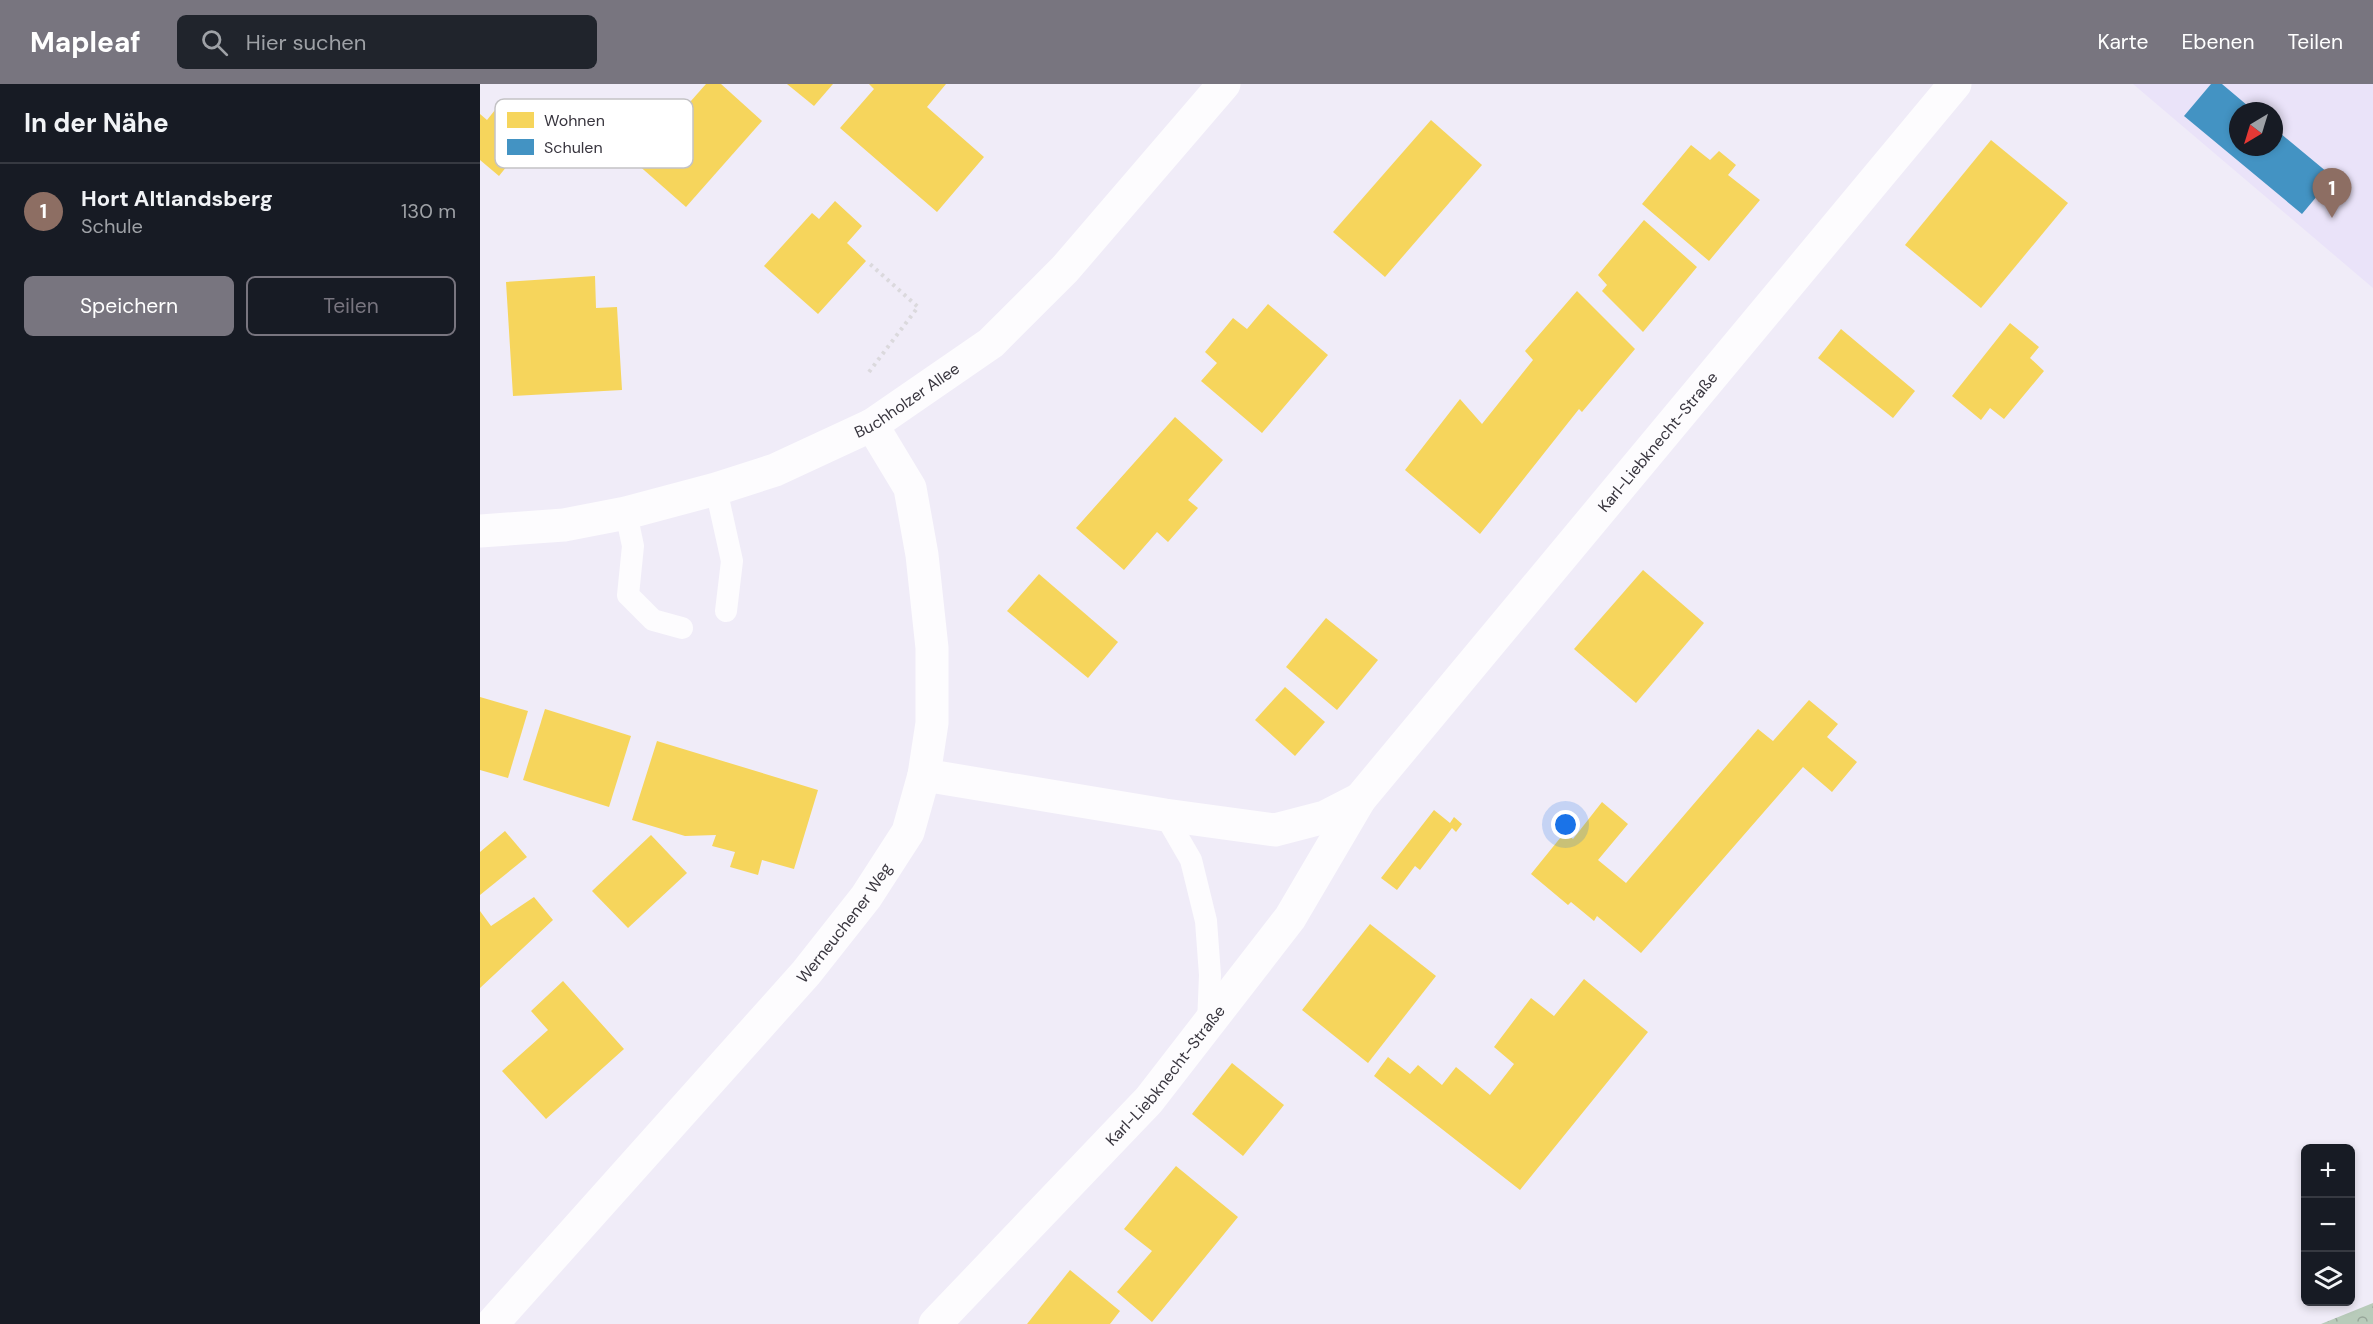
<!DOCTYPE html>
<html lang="de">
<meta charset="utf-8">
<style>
body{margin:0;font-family:"DM Sans",sans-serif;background:#20242c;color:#f1f3f6}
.controls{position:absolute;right:18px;bottom:18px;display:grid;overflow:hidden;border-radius:9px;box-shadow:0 3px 9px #0003}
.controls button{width:54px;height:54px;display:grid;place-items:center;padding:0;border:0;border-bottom:2px solid #363941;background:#171b24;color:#f1f3f6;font:30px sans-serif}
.compass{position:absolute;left:1749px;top:18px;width:54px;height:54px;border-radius:50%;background:#171b24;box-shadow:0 3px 9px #0003;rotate:218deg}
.you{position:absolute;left:1086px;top:741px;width:21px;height:21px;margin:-15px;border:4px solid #fff;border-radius:50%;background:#1a73e8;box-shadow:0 0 0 9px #1a73e833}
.badge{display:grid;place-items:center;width:39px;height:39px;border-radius:50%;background:#78757f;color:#fff;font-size:20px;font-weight:700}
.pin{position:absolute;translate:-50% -50px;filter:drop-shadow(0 2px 3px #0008)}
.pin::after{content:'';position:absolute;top:32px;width:21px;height:18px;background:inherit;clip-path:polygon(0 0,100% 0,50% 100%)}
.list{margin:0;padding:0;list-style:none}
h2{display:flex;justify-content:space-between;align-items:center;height:78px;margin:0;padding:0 24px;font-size:26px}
h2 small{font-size:20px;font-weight:400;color:#9ea1a6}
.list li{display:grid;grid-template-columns:39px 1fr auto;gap:18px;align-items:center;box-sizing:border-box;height:96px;padding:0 24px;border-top:2px solid #363941}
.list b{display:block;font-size:22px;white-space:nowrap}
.list p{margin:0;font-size:20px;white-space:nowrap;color:#9ea1a6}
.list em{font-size:20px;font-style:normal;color:#9ea1a6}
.actions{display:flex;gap:12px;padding:18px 24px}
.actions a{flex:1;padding:14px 0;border:2px solid #78757f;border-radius:9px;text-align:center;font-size:21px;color:#78757f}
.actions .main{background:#78757f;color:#fff}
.icon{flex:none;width:33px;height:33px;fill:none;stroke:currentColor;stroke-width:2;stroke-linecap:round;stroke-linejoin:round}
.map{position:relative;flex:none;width:1893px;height:1240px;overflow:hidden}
header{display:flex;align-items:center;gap:36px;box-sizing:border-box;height:84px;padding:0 30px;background:#78757f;color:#fff}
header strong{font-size:28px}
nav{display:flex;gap:33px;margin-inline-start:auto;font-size:21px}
.search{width:420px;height:54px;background:#20242c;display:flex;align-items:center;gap:15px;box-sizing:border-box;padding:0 21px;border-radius:9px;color:#9ea1a6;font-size:22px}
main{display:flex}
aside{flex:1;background:#171b24}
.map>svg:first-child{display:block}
.built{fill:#eae3f9;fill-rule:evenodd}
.forest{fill:url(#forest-crowns)}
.homes{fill:#f6d55c}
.schools{fill:#4393c3}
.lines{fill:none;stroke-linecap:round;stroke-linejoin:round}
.path{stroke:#dbd9dd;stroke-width:4;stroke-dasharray:3 4.5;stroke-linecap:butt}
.service{stroke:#fdfcfe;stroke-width:22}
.minor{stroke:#fdfcfe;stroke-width:33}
.tertiary{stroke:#fdfcfe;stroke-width:33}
.labels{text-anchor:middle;stroke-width:6;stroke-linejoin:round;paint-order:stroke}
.street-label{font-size:16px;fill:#38353e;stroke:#fff}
.key{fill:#fff;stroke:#c3c2c5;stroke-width:1.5}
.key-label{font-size:16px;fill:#38353e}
</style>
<header>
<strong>Mapleaf</strong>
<div class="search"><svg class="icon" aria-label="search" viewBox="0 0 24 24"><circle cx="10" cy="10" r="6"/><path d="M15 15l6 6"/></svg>Hier suchen</div>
<nav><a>Karte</a><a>Ebenen</a><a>Teilen</a></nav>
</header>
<main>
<aside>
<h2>In der Nähe<small></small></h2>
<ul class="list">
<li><span class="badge" style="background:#8d6e63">1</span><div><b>Hort Altlandsberg</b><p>Schule</p></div><em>130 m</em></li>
</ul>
<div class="actions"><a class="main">Speichern</a><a>Teilen</a></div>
</aside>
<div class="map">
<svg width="1893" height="1240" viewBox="0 0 1893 1240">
<defs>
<pattern id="forest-crowns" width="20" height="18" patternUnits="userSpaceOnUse" patternTransform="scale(1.5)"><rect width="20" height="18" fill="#b8cbba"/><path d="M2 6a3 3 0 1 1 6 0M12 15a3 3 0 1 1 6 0" fill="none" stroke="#97a699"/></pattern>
</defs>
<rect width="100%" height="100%" fill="#f0ecf8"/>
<!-- built -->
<path class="built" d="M1653 0H1893V204ZM1758 27H1794V63H1758Z"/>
<!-- forest -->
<path class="forest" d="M1893 1219V1240H1841Z"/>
<!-- homes -->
<g class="homes">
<path d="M226 0H241L282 37 206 123 156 79Z"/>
<path d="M307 0H353L334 22Z"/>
<path d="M389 0H466L447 23 504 73 457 128 360 44 394 5Z"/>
<path d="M15 26 50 53 19 92 0 76V30L7 36Z"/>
<path d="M951 36 1002 81 905 193 853 148Z"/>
<path d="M1511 56 1588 119 1501 224 1425 161Z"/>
<path d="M1211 61 1230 76 1239 67 1256 81 1248 91 1280 116 1229 177 1162 120Z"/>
<path d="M355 117 382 142 367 159 386 177 338 230 284 182 332 129 339 135Z"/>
<path d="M1164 136 1217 183 1163 248 1122 207 1127 201 1118 191Z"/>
<path d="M115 192 116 224 137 223 142 306 33 312 26 198Z"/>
<path d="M1097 207 1155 265 1102 328 1099 325 1000 450 925 386 980 315 1002 340 1053 276 1045 267Z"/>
<path d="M788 220 848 271 782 349 721 297 737 279 725 268 753 234 767 245Z"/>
<path d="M1530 239 1559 263 1550 274 1564 287 1524 335 1510 324 1501 336 1472 312Z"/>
<path d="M1361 245 1435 307 1413 334 1338 274Z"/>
<path d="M695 333 743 376 708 416 718 424 688 458 677 448 644 486 596 444Z"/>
<path d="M1163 486 1224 539 1156 619 1094 565Z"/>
<path d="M559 490 638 558 608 594 527 527Z"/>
<path d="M846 534 898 576 857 626 806 583Z"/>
<path d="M805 603 845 638 815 672 775 636Z"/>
<path d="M0 613 48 627 28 694 0 686Z"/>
<path d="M1329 616 1358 640 1347 653 1377 678 1352 708 1323 683 1161 869 1117 832 1114 837 1091 818 1088 821 1051 790 1085 748 1093 755 1122 718 1148 740 1118 776 1146 799 1278 645 1293 657Z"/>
<path d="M65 625 151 652 129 723 43 696Z"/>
<path d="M177 657 338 706 314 785 282 776 278 791 250 783 255 768 232 762 236 751 205 752 152 736Z"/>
<path d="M954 726 970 739 974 733 982 740 976 748 972 744 940 786 935 782 917 806 901 794Z"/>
<path d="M25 747 47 773 0 811V768Z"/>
<path d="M171 751 207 789 148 844 112 807Z"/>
<path d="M54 813 73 836 0 904V827L11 842Z"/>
<path d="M890 840 956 892 888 979 822 926Z"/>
<path d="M1104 895 1168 948 1040 1106 894 992 908 973 930 990 938 981 962 1001 976 983 1010 1011 1034 980 1014 963 1051 914 1074 932Z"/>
<path d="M83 897 144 965 66 1035 22 987 68 946 51 927Z"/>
<path d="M752 979 804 1021 763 1072 712 1030Z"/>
<path d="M696 1082 758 1133 672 1238 637 1208 672 1167 644 1145Z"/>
<path d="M590 1186 640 1227 630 1240H547Z"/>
</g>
<!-- schools -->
<path class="schools" d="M1731 0H1742L1774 27H1758V63H1794V44L1853 93 1822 130 1704 32Z"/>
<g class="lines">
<!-- path -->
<path class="path" d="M389 288 438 223 390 180"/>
<!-- service -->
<g class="service">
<path d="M236 405 252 477 246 527"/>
<path d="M146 429 153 462 148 511 173 536 202 544"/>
<path d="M685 731 711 776 726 837 730 891 728 940"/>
</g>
<!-- minor -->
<g class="minor">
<path d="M444 691 685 731 795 746 845 733 880 715"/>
<path id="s1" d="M12 1240 326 889 386 813 428 748 444 691 452 639V564L442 471 430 404 392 341"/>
<path id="s2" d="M455 1240 669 1016 810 834 880 715 1475 0"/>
</g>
<!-- tertiary -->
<path class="tertiary" id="s3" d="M0 447 84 441 146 429 236 405 295 386 392 341 511 259 585 185 744 0"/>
</g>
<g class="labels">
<!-- street labels -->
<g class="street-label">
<text dy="6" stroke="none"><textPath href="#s3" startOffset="452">Buchholzer Allee</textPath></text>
<text dy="6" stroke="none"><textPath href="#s2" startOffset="1143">Karl-Liebknecht-Straße</textPath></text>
<text dy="6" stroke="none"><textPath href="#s1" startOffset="534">Werneuchener Weg</textPath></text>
<text dy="6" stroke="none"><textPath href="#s2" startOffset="339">Karl-Liebknecht-Straße</textPath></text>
</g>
</g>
<!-- legend -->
<rect x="15" y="15" width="198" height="69" rx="9" class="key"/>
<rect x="27" y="28" width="27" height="16" fill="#f6d55c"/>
<rect x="27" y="55" width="27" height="16" fill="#4393c3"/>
<g class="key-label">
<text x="64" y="42">Wohnen</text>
<text x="64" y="69">Schulen</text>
</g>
</svg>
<div class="controls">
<button>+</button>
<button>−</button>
<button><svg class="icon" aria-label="layers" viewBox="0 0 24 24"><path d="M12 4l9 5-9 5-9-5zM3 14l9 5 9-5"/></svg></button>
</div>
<svg class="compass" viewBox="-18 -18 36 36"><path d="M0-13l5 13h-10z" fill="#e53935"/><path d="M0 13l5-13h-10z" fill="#9ea1a6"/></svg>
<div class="you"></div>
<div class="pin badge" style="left:1852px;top:134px;background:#8d6e63">1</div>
</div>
</main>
